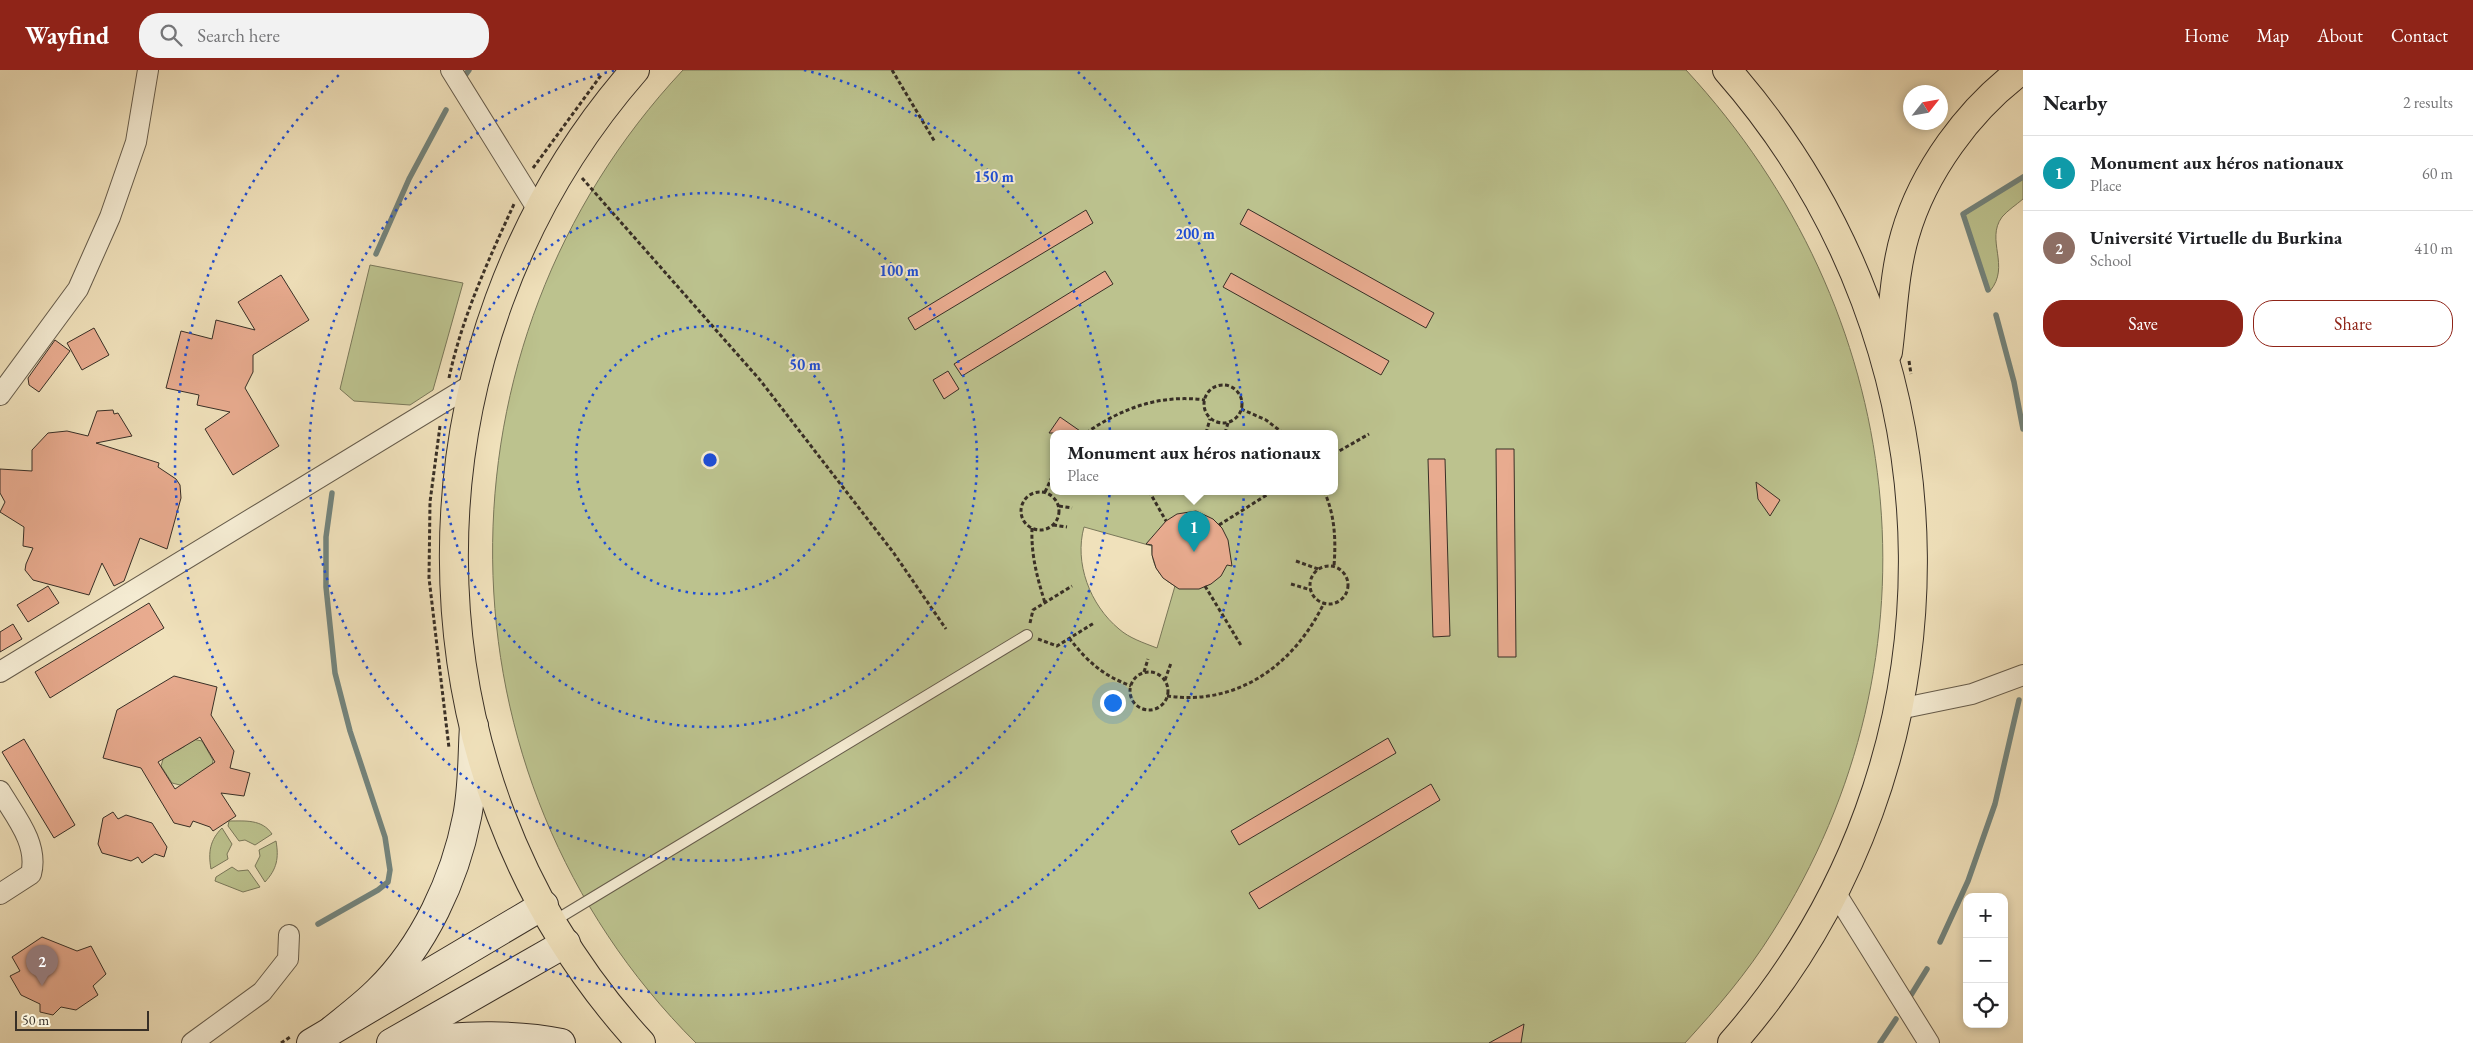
<!DOCTYPE html>
<meta charset="utf-8">
<style>
body{margin:0;font-family:"EB Garamond",serif;background:#f2f2f2;color:#202124}
.controls{position:absolute;right:15px;bottom:15px;display:grid;overflow:hidden;border-radius:10px;box-shadow:0 2px 8px #0003}
.controls button{width:45px;height:45px;display:grid;place-items:center;padding:0;border:0;border-bottom:1px solid #e0e0e0;background:#fff;color:#202124;font:25px sans-serif}
.compass{position:absolute;left:1903px;top:15px;width:45px;height:45px;border-radius:50%;background:#fff;box-shadow:0 2px 8px #0003;rotate:59deg}
.scale{position:absolute;left:15px;bottom:12px;width:134px;box-sizing:border-box;padding-left:5px;border:2px solid #382f26;border-top:0;font-size:14px;line-height:18px;white-space:nowrap;color:#382f26;-webkit-text-stroke:4px #f5ecd3;paint-order:stroke}
.you{position:absolute;left:1112px;top:632px;width:18px;height:18px;margin:-12px;border:4px solid #fff;border-radius:50%;background:#1a73e8;box-shadow:0 0 0 8px #1a73e833}
.badge{display:grid;place-items:center;width:32px;height:32px;border-radius:50%;background:#8f2418;color:#fff;font-size:16px;font-weight:700}
.pin{position:absolute;translate:-50% -41px;filter:drop-shadow(0 1px 2px #0008)}
.pin::after{content:'';position:absolute;top:26px;width:18px;height:15px;background:inherit;clip-path:polygon(0 0,100% 0,50% 100%)}
.popup{position:absolute;left:1050px;top:360px;width:288px;height:65px;box-sizing:border-box;display:grid;place-content:center;border-radius:10px;background:#fff;filter:drop-shadow(0 1px 4px #0005);font-size:16px;white-space:nowrap;color:#757577}
.popup b{font-size:19px;color:#202124}
.popup::after{content:'';position:absolute;left:50%;top:100%;margin-left:-10px;border:10px solid transparent;border-top-color:#fff}
.list{margin:0;padding:0;list-style:none}
h2{display:flex;justify-content:space-between;align-items:center;height:65px;margin:0;padding:0 20px;font-size:21px}
h2 small{font-size:16px;font-weight:400;color:#757577}
.list li{display:grid;grid-template-columns:32px 1fr auto;gap:15px;align-items:center;box-sizing:border-box;height:75px;padding:0 20px;border-top:1px solid #e0e0e0}
.list b{display:block;font-size:19px;white-space:nowrap}
.list p{margin:0;font-size:16px;white-space:nowrap;color:#757577}
.list em{font-size:16px;font-style:normal;color:#757577}
.actions{display:flex;gap:10px;padding:15px 20px}
.actions a{flex:1;padding:11px 0;border:1px solid #8f2418;border-radius:20px;text-align:center;font-size:18px;color:#8f2418}
.actions .main{background:#8f2418;color:#fff}
.icon{flex:none;width:28px;height:28px;fill:none;stroke:currentColor;stroke-width:2;stroke-linecap:round;stroke-linejoin:round}
.map{position:relative;flex:none;width:2023px;height:973px;overflow:hidden}
header{display:flex;align-items:center;gap:30px;box-sizing:border-box;height:70px;padding:0 25px;background:#8f2418;color:#fff}
header strong{font-size:24px}
nav{display:flex;gap:28px;margin-inline-start:auto;font-size:18px}
.search{width:350px;height:45px;background:#f2f2f2;display:flex;align-items:center;gap:12px;box-sizing:border-box;padding:0 18px;border-radius:20px;color:#757577;font-size:19px}
main{display:flex}
aside{flex:1;background:#fff}
.map>svg:first-child{display:block}
.green{fill:#bcc28e;stroke:#7a785a;fill-rule:evenodd}
.lines{fill:none;stroke-linecap:round;stroke-linejoin:round}
.stream{stroke:#73847d;stroke-width:5.5}
.building{fill:#e8ab8f;stroke:#382f26;fill-rule:evenodd}
.service-casing{stroke:#665c4b;stroke-width:12}
.minor-casing{stroke:#665c4b;stroke-width:22}
.secondary-casing{stroke:#382f26;stroke-width:30}
.primary-casing{stroke:#382f26;stroke-width:30}
.path{stroke:#382f26;stroke-width:3;stroke-dasharray:4 2.5;stroke-linecap:butt}
.service{stroke:#f5ecd3;stroke-width:10}
.minor{stroke:#f5ecd3;stroke-width:20}
.secondary{stroke:#f5ecd3;stroke-width:28}
.primary{stroke:#f0e1bb;stroke-width:28}
.ring{fill:none;stroke:#1d4ed8;stroke-width:2.5;stroke-dasharray:2.5 5}
.centre{fill:#1d4ed8;stroke:#f5ecd3;stroke-width:2.5}
.ring-label{font-size:15px;text-anchor:middle;font-weight:bold;fill:#1d4ed8;stroke:#f5ecd3;stroke-width:4;stroke-linejoin:round;paint-order:stroke}
</style>
<header>
<strong>Wayfind</strong>
<div class="search"><svg class="icon" aria-label="search" viewBox="0 0 24 24"><circle cx="10" cy="10" r="6"/><path d="M15 15l6 6"/></svg>Search here</div>
<nav><a>Home</a><a>Map</a><a>About</a><a>Contact</a></nav>
</header>
<main>
<div class="map">
<svg width="2023" height="973" viewBox="0 0 2023 973">
<rect width="100%" height="100%" fill="#f0e1bb"/>
<filter id="stains"><feTurbulence type="fractalNoise" baseFrequency=".004" numOctaves="4"/><feColorMatrix values="0 0 0 0 .2 0 0 0 0 .09 0 0 0 0 .02 0 0 0 .5 -.17"/></filter>
<radialGradient id="worn" r=".72"><stop offset=".6" stop-color="#630" stop-opacity="0"/><stop offset="1" stop-color="#630" stop-opacity=".3"/></radialGradient>
<!-- green -->
<g class="green">
<path d="M683 0H1686C1908 240 1950 584 1772 863 1747 903 1717 938 1685 973H696C428 706 426 274 683 0ZM1054 363H1334V421H1054ZM1084 457 1152 476C1151 494 1159 507 1175 516L1157 578C1144 573 1129 568 1119 559 1090 535 1074 493 1084 457Z"/>
<path d="M2023 108V129C2016 135 2008 140 2002 147 1985 170 2011 196 1990 221L1965 145Z"/>
<path d="M370 195 463 213 433 320 410 335 354 331 340 319Z"/>
<path d="M183 667 202 671 213 690 211 705 192 718 172 713 161 696 167 676 172 673 177 681 185 676Z"/>
<path d="M229 751C245 751 262 749 272 764L255 775 245 770 239 771 228 756Z"/>
<path d="M222 758 232 774 227 784 228 789 211 799C208 782 210 770 222 758Z"/>
<path d="M276 771C279 788 277 799 265 812L255 796 260 786 259 780Z"/>
<path d="M232 797 238 801 248 800 260 817 243 822 215 811 216 807Z"/>
</g>
<g class="lines">
<!-- stream -->
<g class="stream">
<path d="M466 4 469 0"/>
<path d="M376 184 409 109 446 40"/>
<path d="M1988 220 1963 144 2023 107"/>
<path d="M1996 245 2014 312 2023 359"/>
<path d="M318 854 378 820 388 812 390 800 385 767 350 661 335 603 326 517V467L332 423"/>
<path d="M1940 872 1968 811 1995 734 2019 630"/>
<path d="M1911 925 1927 899"/>
<path d="M1880 973 1896 949"/>
</g>
</g>
<!-- building -->
<g class="building">
<path d="M1248 139 1434 243 1426 258 1240 154Z"/>
<path d="M1086 140 1093 153 915 260 908 248Z"/>
<path d="M1105 201 1113 214 962 306 954 294Z"/>
<path d="M1231 203 1389 291 1381 305 1223 217Z"/>
<path d="M281 205 309 250 253 285V302L245 318 279 376 233 405 205 359 230 342 197 335 199 325 166 318 181 261 212 269 216 250 255 260 238 232Z"/>
<path d="M94 258 109 285 82 300 67 273Z"/>
<path d="M55 270 70 281 39 322 29 315 28 308Z"/>
<path d="M948 301 959 319 944 329 933 310Z"/>
<path d="M113 340 114 344 118 343 132 366 96 373 159 393 158 397 176 409 180 415 181 428 167 479 140 468 124 511 114 516 102 493 89 525 33 510 25 500 26 494 33 478 23 476 24 457 0 442 5 432 0 423V399L32 401V380L48 363 67 361 88 366 97 341Z"/>
<path d="M1060 347 1083 363H1049Z"/>
<path d="M1496 379H1514L1516 587H1498Z"/>
<path d="M1428 389H1445L1450 566 1433 567Z"/>
<path d="M1756 412 1780 430 1770 446 1758 429Z"/>
<path d="M1196 441 1213 449 1222 458 1228 470 1232 496 1227 495 1221 506 1211 514 1199 519H1179L1163 508 1156 498 1152 485V475L1146 474 1166 451 1177 444Z"/>
<path d="M48 516 59 533 28 552 17 535Z"/>
<path d="M149 533 164 558 50 628 35 602Z"/>
<path d="M13 554 22 569 0 582V562Z"/>
<path d="M174 606 217 617 211 645 234 681 230 698 250 703 244 726 221 723 236 746 213 761 210 757 193 751 190 757 174 753 141 698 103 688 117 640ZM200 667 215 692 175 719 158 692Z"/>
<path d="M1388 668 1396 683 1239 775 1231 761Z"/>
<path d="M24 669 75 755 54 768 2 682Z"/>
<path d="M1431 714 1440 730 1259 839 1249 823Z"/>
<path d="M113 742 118 749 126 745 152 753 167 777 164 787 155 784 142 793 138 787 131 791 102 783 98 774 103 748Z"/>
<path d="M42 867 77 881 91 876 106 904 93 916 98 925 76 940 61 937 53 945 40 942V934L21 925 10 906 20 901 12 887Z"/>
<path d="M1524 954 1521 973H1489Z"/>
</g>
<g class="lines">
<!-- service casing -->
<g class="service-casing">
<path id="service" d="M554 851 1027 565"/>
</g>
<!-- minor casing -->
<g class="minor-casing">
<g id="minor">
<path d="M451 0 538 140"/>
<path d="M0 325 78 219 110 147 136 72 148 0"/>
<path d="M0 602 473 314"/>
<path d="M1899 639 1972 624 2023 605"/>
<path d="M0 721C15 746 39 774 31 804L0 824"/>
<path d="M1835 822 1929 973"/>
<path d="M192 973 262 922 288 889 289 865"/>
</g>
</g>
<!-- secondary casing -->
<g class="secondary-casing">
<g id="secondary">
<path d="M332 960C348 947 364 935 378 921 424 876 455 809 467 747 473 718 472 686 474 656"/>
<path d="M311 973 544 835"/>
<path d="M391 973 566 873"/>
<path d="M422 973C459 963 524 965 561 973"/>
</g>
</g>
<!-- primary casing -->
<g class="primary-casing">
<g id="primary">
<path d="M635 0C394 276 391 700 641 973"/>
<path d="M1727 0C1971 278 1977 693 1732 973"/>
<path d="M1888 282C1893 244 1894 202 1905 165 1923 102 1969 39 2022 0"/>
</g>
</g>
<!-- path -->
<g class="path">
<path d="M892 0 935 72"/>
<path d="M533 98 602 4"/>
<path d="M582 108 760 310 893 482 946 559"/>
<path d="M1909 291 1911 304"/>
<path d="M449 308C462 247 488 191 514 134"/>
<circle cx="1223" cy="334" r="19"/>
<path d="M1241 339 1266 350 1283 363"/>
<path d="M440 356 430 432 429 508 449 678"/>
<path d="M1086 363C1122 338 1160 324 1205 330"/>
<path d="M1206 363 1210 349"/>
<path d="M1225 363 1228 353"/>
<path d="M1334 384 1369 364"/>
<path d="M1149 421 1166 451"/>
<path d="M1324 421C1335 445 1336 470 1334 496"/>
<circle cx="1040" cy="441" r="19"/>
<path d="M1045 422 1054 403"/>
<path d="M1059 436 1072 438"/>
<path d="M1053 455 1067 457"/>
<path d="M1219 455 1273 421"/>
<path d="M1032 458C1031 485 1037 507 1045 533"/>
<path d="M1296 491 1318 499"/>
<circle cx="1329" cy="515" r="19"/>
<path d="M1291 514 1311 520"/>
<path d="M1205 516 1242 577"/>
<path d="M1030 553 1033 540 1072 516"/>
<path d="M1069 568C1088 592 1102 605 1131 616"/>
<path d="M1038 569 1057 576 1094 553"/>
<path d="M1144 602 1148 589"/>
<circle cx="1149" cy="621" r="19"/>
<path d="M1165 610 1171 593"/>
<path d="M1167 626C1238 636 1294 595 1324 533"/>
<path d="M281 973 290 967"/>
</g>
<!-- service -->
<use href="#service" class="service"/>
<!-- minor -->
<use href="#minor" class="minor"/>
<!-- secondary -->
<use href="#secondary" class="secondary"/>
<!-- primary -->
<use href="#primary" class="primary"/>
</g>
<!-- distance rings -->
<g class="ring">
<circle cx="710" cy="390" r="134"/>
<circle cx="710" cy="390" r="267"/>
<path d="M804 0A401 401 0 1 1 616 0"/>
<path d="M1078 2A535 535 0 1 1 342 2"/>
</g>
<circle cx="710" cy="390" r="8" class="centre"/>
<g class="ring-label">
<text x="994" y="112">150 m</text>
<text x="1195" y="169">200 m</text>
<text x="899" y="206">100 m</text>
<text x="805" y="300">50 m</text>
</g>
<rect width="100%" height="100%" filter="url(#stains)"/>
<rect width="100%" height="100%" fill="url(#worn)"/>
</svg>
<div class="controls">
<button>+</button>
<button>−</button>
<button><svg class="icon" aria-label="locate" viewBox="0 0 24 24"><circle cx="12" cy="12" r="6"/><path d="M12 2v4M12 18v4M2 12h4M18 12h4"/></svg></button>
</div>
<svg class="compass" viewBox="-18 -18 36 36"><path d="M0-13l5 13h-10z" fill="#e53935"/><path d="M0 13l5-13h-10z" fill="#757577"/></svg>
<div class="scale">50 m</div>
<div class="you"></div>
<div class="pin badge" style="left:1194px;top:482px;background:#0f9aa8">1</div>
<div class="popup"><b>Monument aux héros nationaux</b>Place</div>
<div class="pin badge" style="left:42px;top:916px;background:#8d6e63">2</div>
</div>
<aside>
<h2>Nearby<small>2 results</small></h2>
<ul class="list">
<li><span class="badge" style="background:#0f9aa8">1</span><div><b>Monument aux héros nationaux</b><p>Place</p></div><em>60 m</em></li>
<li><span class="badge" style="background:#8d6e63">2</span><div><b>Université Virtuelle du Burkina</b><p>School</p></div><em>410 m</em></li>
</ul>
<div class="actions"><a class="main">Save</a><a>Share</a></div>
</aside>
</main>
